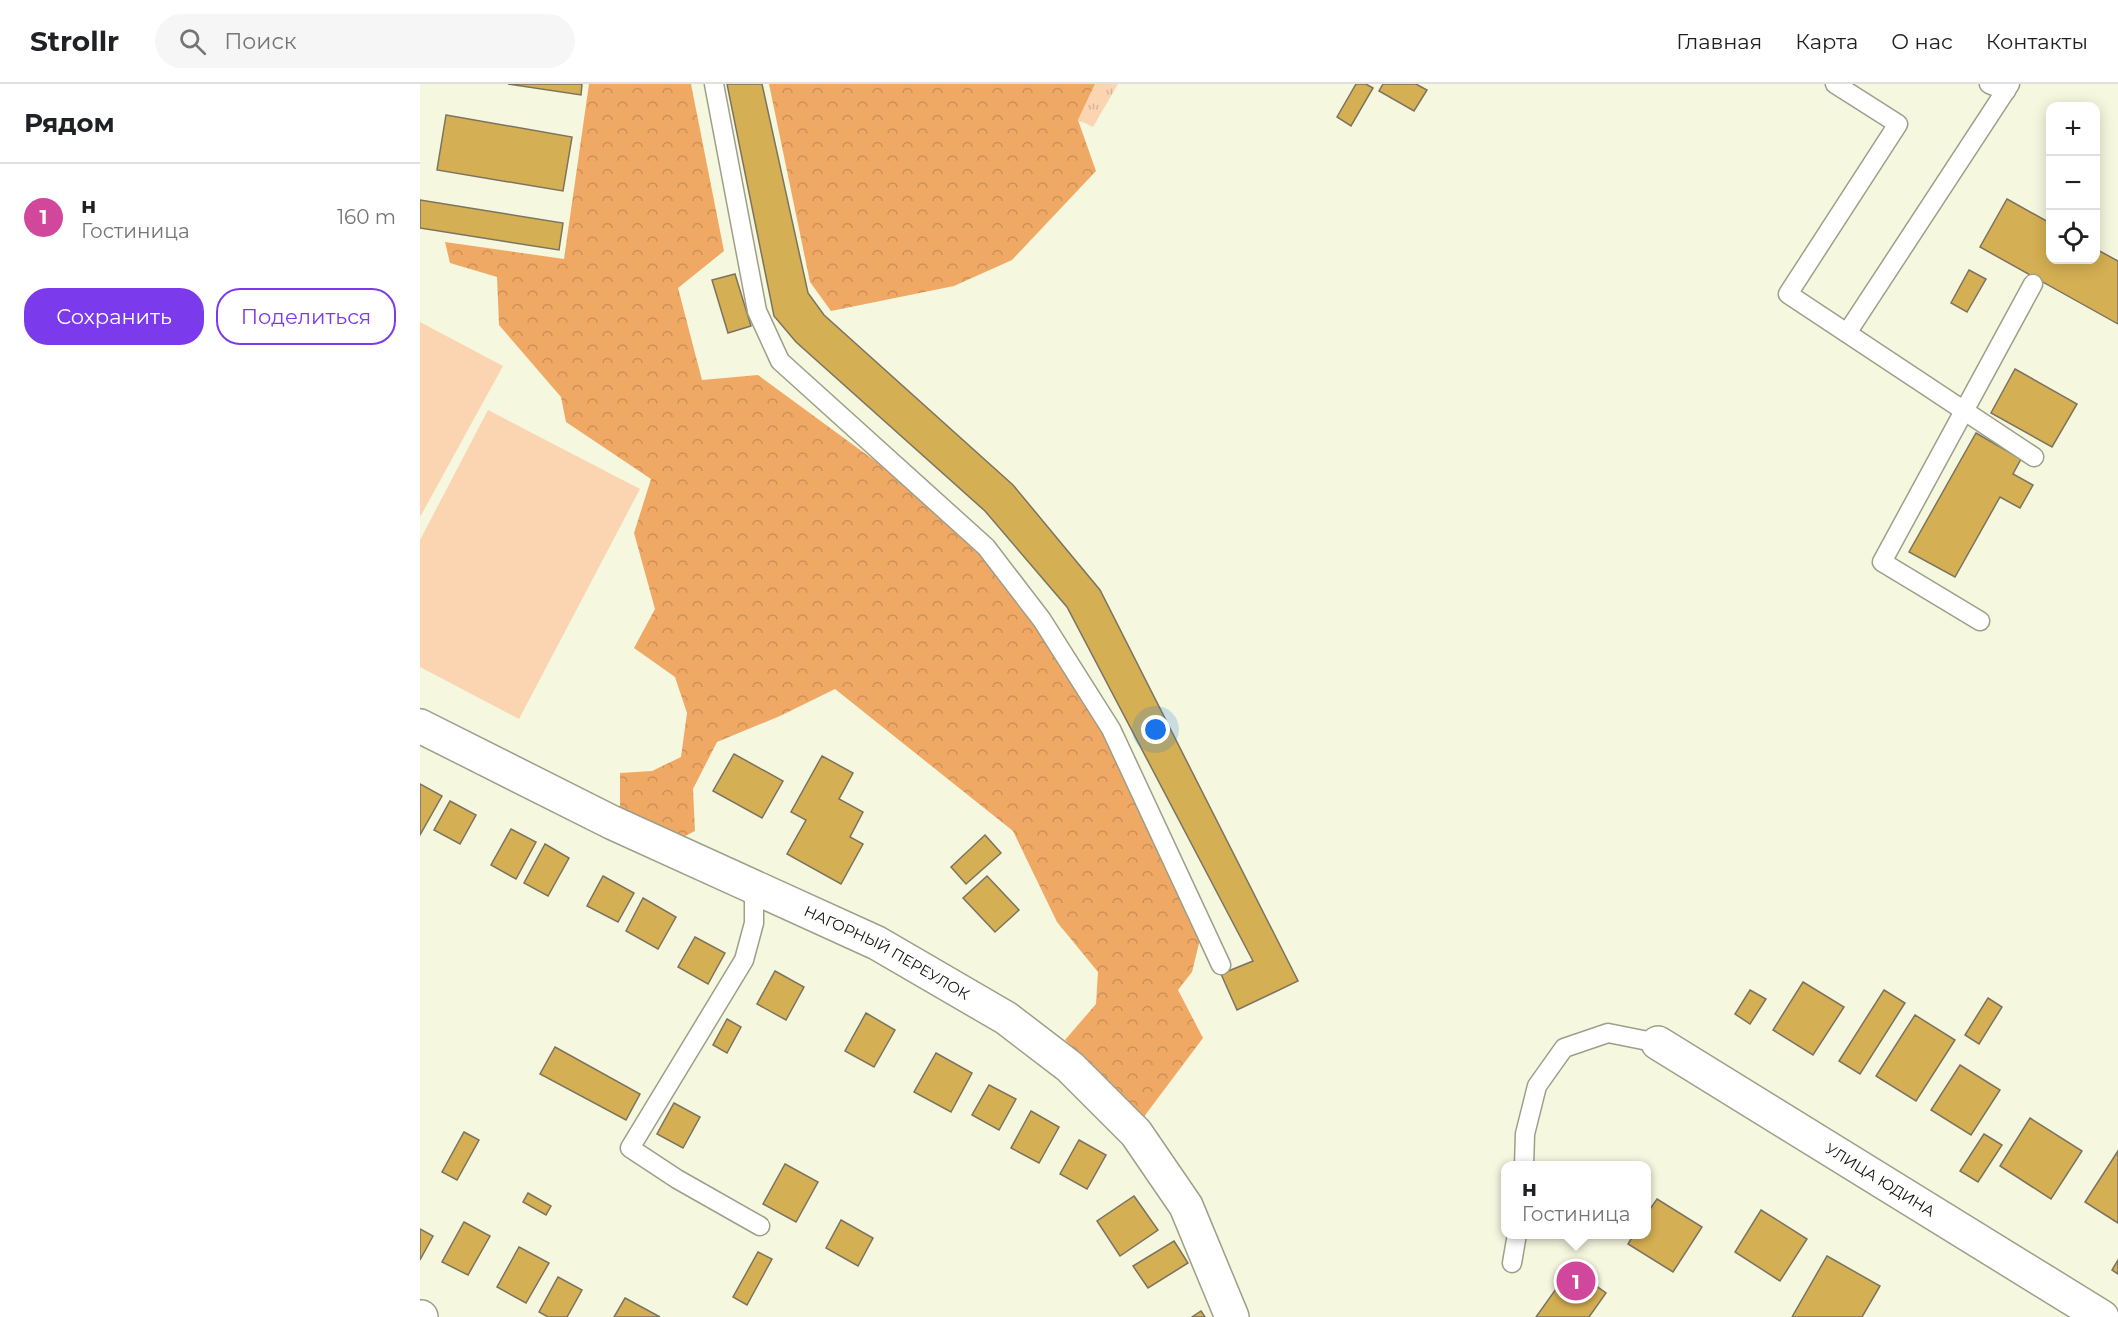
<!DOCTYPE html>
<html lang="ru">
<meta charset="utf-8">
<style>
body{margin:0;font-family:Montserrat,sans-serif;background:#f6f6f6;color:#202124}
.controls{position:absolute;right:18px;top:18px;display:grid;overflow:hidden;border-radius:12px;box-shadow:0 3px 15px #0003}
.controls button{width:54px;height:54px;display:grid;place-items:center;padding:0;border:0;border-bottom:2px solid #e0e0e0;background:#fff;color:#202124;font:30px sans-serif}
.you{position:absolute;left:736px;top:646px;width:21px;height:21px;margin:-15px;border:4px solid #fff;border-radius:50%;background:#1a73e8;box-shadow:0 0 0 9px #1a73e833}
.badge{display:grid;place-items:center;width:39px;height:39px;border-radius:50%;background:#7c3aed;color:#fff;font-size:20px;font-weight:700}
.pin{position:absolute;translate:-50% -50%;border:3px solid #fff;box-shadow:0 2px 6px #0006}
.popup{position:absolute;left:1081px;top:1077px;width:150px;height:78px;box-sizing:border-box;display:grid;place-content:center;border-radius:12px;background:#fff;filter:drop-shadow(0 2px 4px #0005);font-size:20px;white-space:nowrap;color:#757577}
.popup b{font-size:22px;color:#202124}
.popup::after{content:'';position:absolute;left:50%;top:100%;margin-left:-12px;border:12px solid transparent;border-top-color:#fff}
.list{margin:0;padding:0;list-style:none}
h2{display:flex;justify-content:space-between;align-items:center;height:78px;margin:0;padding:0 24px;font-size:26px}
h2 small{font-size:20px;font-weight:400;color:#757577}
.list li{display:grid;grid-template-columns:39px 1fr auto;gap:18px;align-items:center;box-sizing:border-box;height:108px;padding:0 24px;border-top:2px solid #e0e0e0}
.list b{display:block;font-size:22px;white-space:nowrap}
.list p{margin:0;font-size:20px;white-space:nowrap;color:#757577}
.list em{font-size:20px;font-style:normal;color:#757577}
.actions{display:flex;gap:12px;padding:18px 24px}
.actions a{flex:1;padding:14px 0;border:2px solid #7c3aed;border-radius:24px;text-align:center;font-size:21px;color:#7c3aed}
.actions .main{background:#7c3aed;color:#fff}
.icon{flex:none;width:33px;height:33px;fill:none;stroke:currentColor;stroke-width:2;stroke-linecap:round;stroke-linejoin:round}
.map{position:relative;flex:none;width:1698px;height:1233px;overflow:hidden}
header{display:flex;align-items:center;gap:36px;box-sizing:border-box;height:84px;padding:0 30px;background:#fff;border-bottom:2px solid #e0e0e0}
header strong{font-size:28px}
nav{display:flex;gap:33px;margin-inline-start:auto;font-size:21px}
.search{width:420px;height:54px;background:#f6f6f6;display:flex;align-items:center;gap:15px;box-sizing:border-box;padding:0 21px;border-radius:33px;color:#757577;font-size:22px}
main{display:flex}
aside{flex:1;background:#fff}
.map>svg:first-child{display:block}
.grass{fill:url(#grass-tufts)}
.forest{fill:url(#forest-crowns)}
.park{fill:#fbd4b2}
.building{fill:#d5af53;stroke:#7c735f;stroke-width:1.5}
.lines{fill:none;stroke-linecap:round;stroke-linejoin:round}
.service-casing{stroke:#9e9f89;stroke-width:21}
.minor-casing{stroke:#9e9f89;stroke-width:36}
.service{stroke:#fff;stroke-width:18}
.minor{stroke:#fff;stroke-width:33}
.labels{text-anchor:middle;stroke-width:5;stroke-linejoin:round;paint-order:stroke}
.street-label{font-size:15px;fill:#111109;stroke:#fff}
</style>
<header>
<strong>Strollr</strong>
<div class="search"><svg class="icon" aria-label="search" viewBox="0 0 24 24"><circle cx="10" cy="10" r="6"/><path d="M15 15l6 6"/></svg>Поиск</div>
<nav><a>Главная</a><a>Карта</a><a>О нас</a><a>Контакты</a></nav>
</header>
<main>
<aside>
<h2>Рядом<small></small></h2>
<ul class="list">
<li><span class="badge" style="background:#d1479c">1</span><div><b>н</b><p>Гостиница</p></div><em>160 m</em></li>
</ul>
<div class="actions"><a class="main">Сохранить</a><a>Поделиться</a></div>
</aside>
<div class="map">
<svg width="1698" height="1233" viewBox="0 0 1698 1233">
<defs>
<pattern id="grass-tufts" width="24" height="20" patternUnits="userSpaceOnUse" patternTransform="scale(1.5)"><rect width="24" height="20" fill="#fbd4b2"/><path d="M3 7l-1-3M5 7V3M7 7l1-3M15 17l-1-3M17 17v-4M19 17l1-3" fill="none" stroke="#d6b598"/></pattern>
<pattern id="forest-crowns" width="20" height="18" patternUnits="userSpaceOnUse" patternTransform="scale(1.5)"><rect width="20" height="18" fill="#f0a865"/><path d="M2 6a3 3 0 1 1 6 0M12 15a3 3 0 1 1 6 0" fill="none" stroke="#cd9056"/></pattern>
</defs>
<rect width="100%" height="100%" fill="#f5f7df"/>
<!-- grass -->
<path class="grass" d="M675 0H698L673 43 658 36Z"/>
<!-- forest -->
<g class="forest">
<path d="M169 0H271L304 167 258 204 282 296 338 291 533 434 624 540 679 630 784 839 772 888 758 906 783 954 723 1034 645 956 676 920 678 888 637 838 593 747 415 605 360 632 297 658 273 705 275 747 259 755 200 726V689L232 687 261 673 267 629 255 593 214 564 235 525 214 449 231 395 146 338 141 313 79 241 77 193 30 179 25 158 144 175Z"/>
<path d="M349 0H675L658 36 676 87 592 176 534 202 411 227 390 198Z"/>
</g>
<!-- park -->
<g class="park">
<path d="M0 238 83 282 0 433Z"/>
<path d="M68 326 220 405 99 635 0 583V456Z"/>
</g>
<!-- building -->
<g class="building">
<path d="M88 0H162L161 11Z"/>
<path d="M307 0H342L388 209 404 231 593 401 680 506 878 897 817 926 801 890 833 877 647 523 565 427 376 258 354 232Z"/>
<path d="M936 0H946L953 4 931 42 917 33Z"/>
<path d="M963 0H996L1007 6 994 27 959 7Z"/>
<path d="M26 31 152 53 143 107 17 86Z"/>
<path d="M1587 115 1630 139V176H1676V165L1698 177V240L1560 163Z"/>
<path d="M0 116 143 139 139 166 0 144Z"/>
<path d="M1549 186 1566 195 1547 228 1531 219Z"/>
<path d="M315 190 331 242 308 249 292 196Z"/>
<path d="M1595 285 1657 320 1632 363 1571 329Z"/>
<path d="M1556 349 1601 375 1593 390 1613 401 1600 424 1580 413 1535 493 1489 468Z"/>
<path d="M314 670 363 697 342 734 293 707Z"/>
<path d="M402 672 433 689 419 715 443 728 430 753 443 760 421 800 367 770 386 736 371 728Z"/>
<path d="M0 700 22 712 0 751Z"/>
<path d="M30 717 56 731 40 760 14 746Z"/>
<path d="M91 745 116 758 96 795 71 781Z"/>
<path d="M565 751 581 769 546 800 531 783Z"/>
<path d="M125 760 149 774 128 812 104 799Z"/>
<path d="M183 792 214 809 198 838 167 822Z"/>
<path d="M567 792 599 826 575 848 543 814Z"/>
<path d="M223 814 256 833 238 865 206 847Z"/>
<path d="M275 853 305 869 288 900 258 883Z"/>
<path d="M355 887 384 903 366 936 337 920Z"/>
<path d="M1383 898 1424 923 1393 971 1353 946Z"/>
<path d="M1330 906 1346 915 1330 940 1315 930Z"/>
<path d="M1464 906 1485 919 1440 990 1419 977Z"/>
<path d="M1568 914 1582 923 1559 960 1545 951Z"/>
<path d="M446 929 475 946 454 983 425 967Z"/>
<path d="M1495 931 1535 956 1496 1017 1456 992Z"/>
<path d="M307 935 321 943 307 969 293 961Z"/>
<path d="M135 963 220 1010 206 1036 120 990Z"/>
<path d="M516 969 552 989 531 1028 494 1008Z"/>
<path d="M1540 981 1580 1006 1551 1051 1511 1026Z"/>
<path d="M569 1001 596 1015 579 1046 552 1031Z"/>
<path d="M254 1019 280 1033 263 1064 237 1050Z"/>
<path d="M611 1027 639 1043 619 1079 591 1064Z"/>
<path d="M1610 1034 1662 1067 1631 1115 1580 1082Z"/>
<path d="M44 1048 59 1056 37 1096 22 1088Z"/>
<path d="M1564 1050 1582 1061 1558 1098 1540 1087Z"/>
<path d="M659 1056 686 1071 667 1105 640 1090Z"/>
<path d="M1698 1067V1139L1665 1118Z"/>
<path d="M365 1080 398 1098 376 1138 343 1120Z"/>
<path d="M108 1109 131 1122 126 1131 103 1118Z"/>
<path d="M714 1112 738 1146 700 1172 677 1137Z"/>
<path d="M1237 1115 1282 1143 1253 1188 1208 1160 1214 1150H1226V1131Z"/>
<path d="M1341 1126 1387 1155 1360 1197 1315 1168Z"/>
<path d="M421 1136 453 1154 438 1182 406 1164Z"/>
<path d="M44 1138 70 1152 48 1191 22 1178Z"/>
<path d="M0 1145 13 1152 0 1176Z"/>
<path d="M754 1157 768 1179 728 1204 713 1182Z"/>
<path d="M99 1163 129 1179 106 1219 77 1203Z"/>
<path d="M338 1168 352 1175 327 1221 313 1213Z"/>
<path d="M1407 1172 1460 1202 1442 1233H1372Z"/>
<path d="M1698 1176V1190L1692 1186Z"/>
<path d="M1151 1184 1186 1209 1169 1233H1116Z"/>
<path d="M138 1193 162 1206 147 1233H128L119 1228Z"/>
<path d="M205 1214 240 1233H194Z"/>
<path d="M781 1227 785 1233H772Z"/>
</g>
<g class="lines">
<!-- service casing -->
<g class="service-casing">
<g id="service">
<path d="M294 0 337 227 360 277 566 463 622 536 691 645 801 881"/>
<path d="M1415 0 1478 40 1368 210 1614 373"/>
<path d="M1569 0 1586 7"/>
<path d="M1427 249 1590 0"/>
<path d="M1560 537 1462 478 1613 200"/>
<path d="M334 803V839L324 876 210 1064 257 1095 340 1142"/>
<path d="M1104 1082 1105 1050 1117 1002 1144 964 1188 949 1238 959"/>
<path d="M1092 1179 1097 1150"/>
</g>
</g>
<!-- minor casing -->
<g class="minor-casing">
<g id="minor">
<path id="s1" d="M0 642 191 738 457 859 586 934 650 983 716 1049 766 1122 812 1233"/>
<path id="s2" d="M1238 959 1682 1233"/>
<path d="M0 1233H1"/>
</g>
</g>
<!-- service -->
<use href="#service" class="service"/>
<!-- minor -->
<use href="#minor" class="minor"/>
</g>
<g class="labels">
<!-- street labels -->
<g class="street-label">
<text dy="5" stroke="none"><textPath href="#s1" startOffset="519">НАГОРНЫЙ ПЕРЕУЛОК</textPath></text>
<text dy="5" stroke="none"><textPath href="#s2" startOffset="261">УЛИЦА ЮДИНА</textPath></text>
</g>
</g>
</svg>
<div class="controls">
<button>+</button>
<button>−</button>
<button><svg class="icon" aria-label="locate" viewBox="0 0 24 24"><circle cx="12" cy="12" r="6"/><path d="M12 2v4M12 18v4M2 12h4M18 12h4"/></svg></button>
</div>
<div class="you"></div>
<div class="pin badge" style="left:1156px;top:1197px;background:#d1479c">1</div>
<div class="popup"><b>н</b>Гостиница</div>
</div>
</main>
